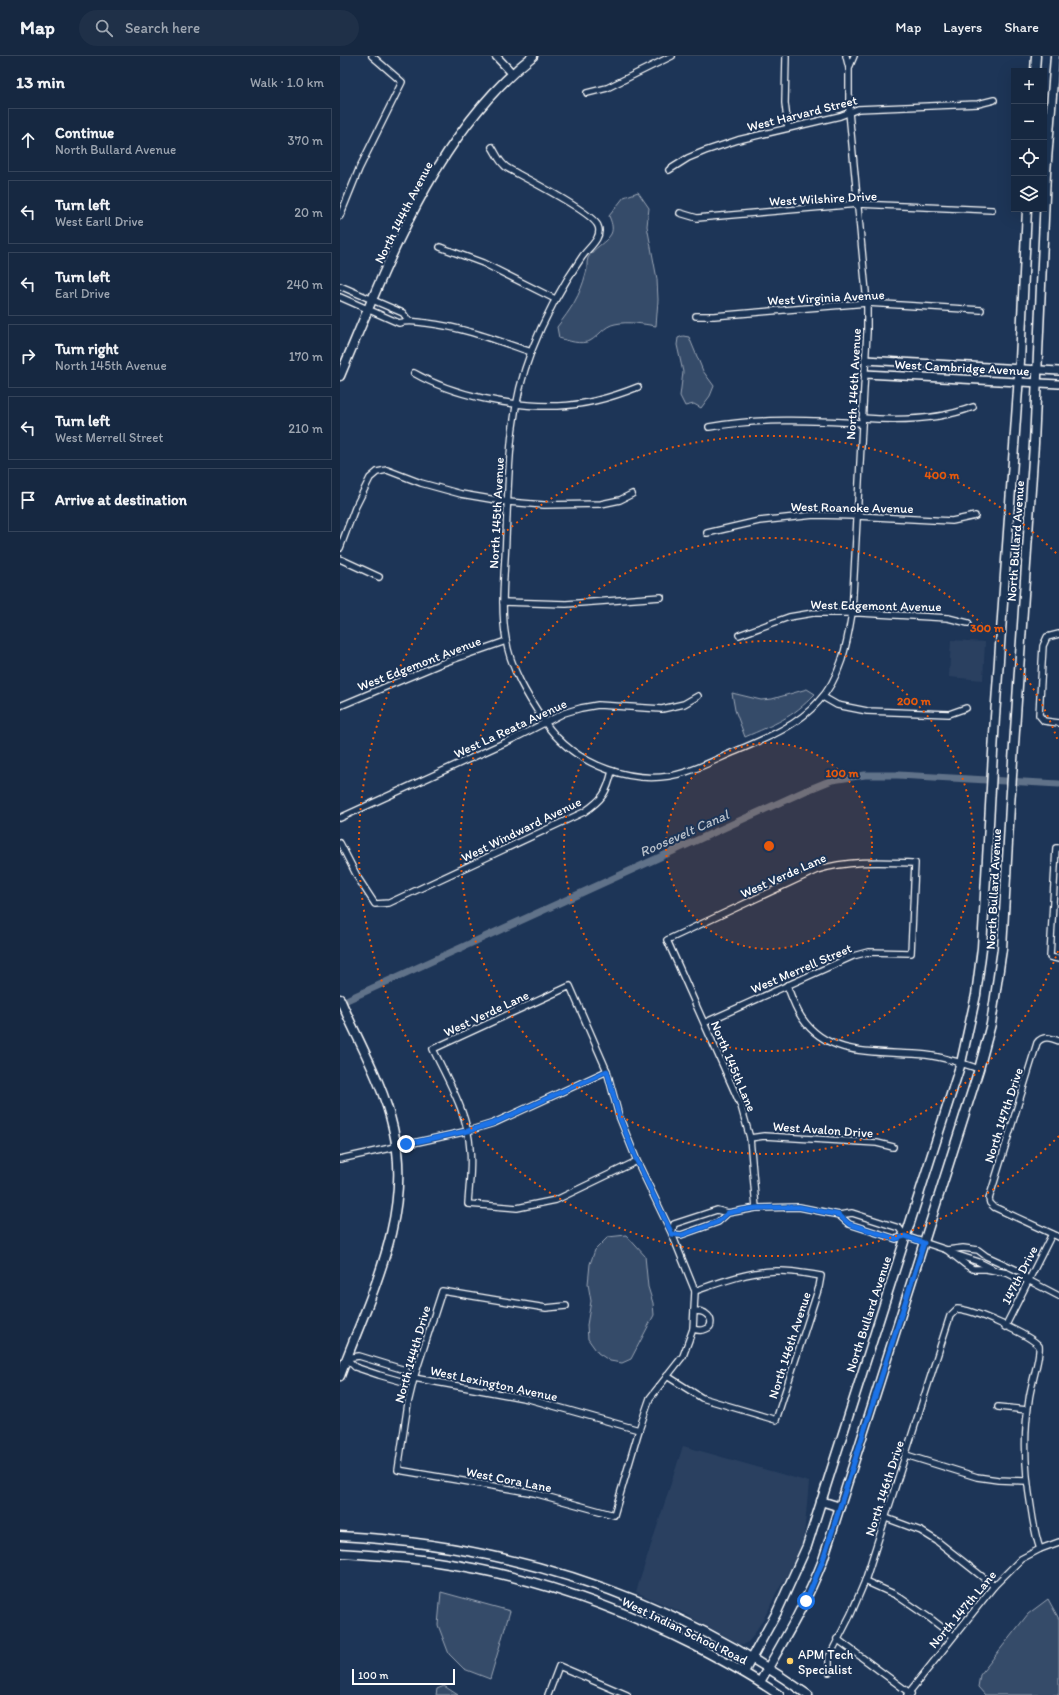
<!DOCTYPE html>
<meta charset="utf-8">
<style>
body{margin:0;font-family:Itim,sans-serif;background:#1f3048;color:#f1f3f6}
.controls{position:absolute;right:12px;top:12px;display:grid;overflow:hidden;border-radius:0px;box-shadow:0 4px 16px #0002}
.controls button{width:36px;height:36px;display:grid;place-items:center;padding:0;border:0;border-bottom:1px solid #35445a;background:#162841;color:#f1f3f6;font:20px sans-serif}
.scale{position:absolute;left:12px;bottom:10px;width:103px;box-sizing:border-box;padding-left:4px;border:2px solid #fff;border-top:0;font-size:11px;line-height:14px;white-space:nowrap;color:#fff;-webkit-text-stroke:3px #1d3557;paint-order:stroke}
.stop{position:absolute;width:12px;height:12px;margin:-9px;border:3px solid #1a73e8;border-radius:50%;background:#fff}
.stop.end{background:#1a73e8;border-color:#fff;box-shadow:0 1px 4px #0008}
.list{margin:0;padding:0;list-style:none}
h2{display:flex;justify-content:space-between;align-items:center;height:52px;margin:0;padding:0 16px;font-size:17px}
h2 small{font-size:13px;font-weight:400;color:#9ea6b1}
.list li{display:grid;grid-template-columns:26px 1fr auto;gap:12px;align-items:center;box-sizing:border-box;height:64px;margin:0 8px 8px;padding:0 8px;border:1px solid #35445a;border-radius:0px}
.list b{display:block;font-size:15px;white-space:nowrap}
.list p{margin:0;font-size:13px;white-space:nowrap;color:#9ea6b1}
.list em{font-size:13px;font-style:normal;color:#9ea6b1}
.icon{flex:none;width:22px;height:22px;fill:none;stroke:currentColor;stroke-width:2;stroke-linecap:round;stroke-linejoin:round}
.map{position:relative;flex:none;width:719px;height:1639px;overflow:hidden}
header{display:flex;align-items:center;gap:24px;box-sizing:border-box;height:56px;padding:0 20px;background:#162841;border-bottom:1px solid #35445a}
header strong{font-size:19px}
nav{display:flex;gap:22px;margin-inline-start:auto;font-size:14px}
.search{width:280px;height:36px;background:#1f3048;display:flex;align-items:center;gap:10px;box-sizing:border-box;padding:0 14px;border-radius:22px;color:#9ea6b1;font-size:15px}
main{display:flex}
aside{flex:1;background:#162841}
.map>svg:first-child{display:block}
.built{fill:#2a4161}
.green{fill:#364b69;stroke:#9aa5b4}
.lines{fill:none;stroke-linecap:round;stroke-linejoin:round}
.canal{stroke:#617289;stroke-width:7}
.minor-casing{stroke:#fff;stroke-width:8}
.tertiary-casing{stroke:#fff;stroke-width:10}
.secondary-casing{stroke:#fff;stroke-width:11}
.minor{stroke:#1d3557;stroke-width:5.5}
.tertiary{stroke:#1d3557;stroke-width:7}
.secondary{stroke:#1d3557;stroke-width:8}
.route{stroke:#1a73e8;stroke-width:5}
.ring{fill:none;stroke:#e8590c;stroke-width:2;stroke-dasharray:2 4}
.poi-dot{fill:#ffd166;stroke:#1d3557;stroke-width:1.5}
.labels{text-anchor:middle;stroke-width:4;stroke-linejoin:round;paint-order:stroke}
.street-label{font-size:13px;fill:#fff;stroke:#1d3557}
.poi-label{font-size:13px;fill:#fff;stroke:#1d3557;text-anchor:start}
.water-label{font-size:14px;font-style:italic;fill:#b8c0ca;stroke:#1d3557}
.centre{fill:#e8590c;stroke:#1d3557;stroke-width:2}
.ring-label{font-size:12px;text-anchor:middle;font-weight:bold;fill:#e8590c;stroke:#1d3557;stroke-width:4;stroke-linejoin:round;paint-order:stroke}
</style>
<header>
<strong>Map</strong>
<div class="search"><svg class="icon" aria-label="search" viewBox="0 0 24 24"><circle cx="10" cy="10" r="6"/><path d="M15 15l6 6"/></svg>Search here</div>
<nav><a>Map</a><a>Layers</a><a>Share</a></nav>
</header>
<main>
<aside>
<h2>13 min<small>Walk · 1.0 km</small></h2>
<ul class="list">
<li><svg class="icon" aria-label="ahead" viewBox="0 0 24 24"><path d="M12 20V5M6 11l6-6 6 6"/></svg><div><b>Continue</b><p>North Bullard Avenue</p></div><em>370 m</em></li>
<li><svg class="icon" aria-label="left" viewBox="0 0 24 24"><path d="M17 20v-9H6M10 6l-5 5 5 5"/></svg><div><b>Turn left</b><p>West Earll Drive</p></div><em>20 m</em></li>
<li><svg class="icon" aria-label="left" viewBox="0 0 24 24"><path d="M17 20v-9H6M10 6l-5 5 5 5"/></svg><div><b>Turn left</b><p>Earl Drive</p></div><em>240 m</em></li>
<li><svg class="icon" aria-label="right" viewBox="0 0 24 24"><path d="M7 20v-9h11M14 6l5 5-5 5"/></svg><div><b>Turn right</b><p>North 145th Avenue</p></div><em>170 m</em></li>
<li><svg class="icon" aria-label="left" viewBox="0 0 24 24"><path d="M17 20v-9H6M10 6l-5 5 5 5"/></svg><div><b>Turn left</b><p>West Merrell Street</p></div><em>210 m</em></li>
<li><svg class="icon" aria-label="arrive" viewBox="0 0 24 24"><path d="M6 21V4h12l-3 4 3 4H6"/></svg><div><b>Arrive at destination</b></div></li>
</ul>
</aside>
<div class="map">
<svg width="719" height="1639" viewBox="0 0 719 1639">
<rect width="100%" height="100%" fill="#1d3557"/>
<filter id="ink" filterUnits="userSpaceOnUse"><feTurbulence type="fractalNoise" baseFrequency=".025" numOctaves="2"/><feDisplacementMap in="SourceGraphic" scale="8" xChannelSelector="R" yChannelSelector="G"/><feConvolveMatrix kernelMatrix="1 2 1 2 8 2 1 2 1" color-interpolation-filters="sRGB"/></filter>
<g filter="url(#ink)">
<!-- built -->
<g class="built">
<path d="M611 584 645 586 643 624 609 621Z"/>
<path d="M343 1390 469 1426 464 1480 453 1511 436 1537 429 1553 413 1580 407 1587 404 1588H400L343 1557 296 1536Z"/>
</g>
<!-- green -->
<g class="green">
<path d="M298 136 309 152 307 170 317 223 318 244 316 270C303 268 288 265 275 268 264 270 259 280 250 285 240 289 229 285 219 282L217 271C231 253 240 240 246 217 248 213 246 207 248 202 254 191 266 187 271 178 274 172 271 165 269 160L284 141Z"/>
<path d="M343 280 349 281 363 315 374 330 370 340 361 352 354 348 345 350 340 340 343 316 337 289 338 282Z"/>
<path d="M467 633 475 638C452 662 435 668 405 681L395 654 392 637 421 644 432 643Z"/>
<path d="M286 1179 305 1200 308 1231 313 1247 314 1259 291 1303 282 1307 270 1305 258 1297 248 1283 247 1269 251 1245 248 1228 250 1208 255 1194 268 1181Z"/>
<path d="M101 1536 170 1555 150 1623 124 1613 109 1598 98 1569Z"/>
<path d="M708 1543 719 1563V1639H645L638 1631 640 1619 688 1558Z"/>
<path d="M104 1630 118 1639H96L97 1633Z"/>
</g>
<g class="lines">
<!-- canal -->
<path class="canal" d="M0 947 465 735 492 724 525 719H558L719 728"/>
<!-- minor casing -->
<g class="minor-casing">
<g id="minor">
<path d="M446 0 445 47 448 72"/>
<path d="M509 12 514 0"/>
<path d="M247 37 267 32 332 0"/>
<path d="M152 91C156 97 159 105 164 109 167 113 174 115 178 118 193 126 253 157 258 170 263 182 248 192 242 201 221 231 204 262 191 296 168 355 169 419 166 481 165 515 160 550 166 583 170 612 188 641 204 665 234 710 296 732 346 716 365 710 383 700 401 693 429 681 458 669 478 646 501 622 507 588 512 557L527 276V247L509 56V12L506 0"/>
<path d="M329 114 348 102 365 95 398 84 500 60 518 53 638 48 654 44"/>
<path d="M340 157 357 162 518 148 652 154"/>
<path d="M0 160 19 113 62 26 32 0"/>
<path d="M100 191 143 207 215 243"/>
<path d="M0 230 63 257 68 264"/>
<path d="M0 241 59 267C69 264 76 266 86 267 122 271 156 284 191 296"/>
<path d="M356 260H374L527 247 641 254"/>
<path d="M74 317C114 340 172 351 218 350 245 349 273 341 298 331"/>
<path d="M522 362C559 365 599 364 633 351"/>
<path d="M369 371C419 362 471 364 522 367"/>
<path d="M367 477 419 465 474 459 516 460 612 465 635 460"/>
<path d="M0 492 15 452 30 422 37 416 47 414 81 427 121 438 168 446 204 449 261 448 280 444 292 438"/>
<path d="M0 503 39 521"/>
<path d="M163 546 226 548 321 541"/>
<path d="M719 578 707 581 703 590 699 659 704 665 719 667"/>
<path d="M399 579 449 561 473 557H520L608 562 628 567"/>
<path d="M483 641 497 649 527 655 609 658 626 652"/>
<path d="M0 650 100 608 166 585"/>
<path d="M0 762 175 682 224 657 241 652 258 649 322 653 344 648 358 640"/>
<path d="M0 787 18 822 35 848 49 847 244 756C262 744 267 737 272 715"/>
<path d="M719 792H716L710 901 719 903"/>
<path d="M447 929C451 940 455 952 462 962 490 1004 544 994 586 999 604 1001 622 1007 639 1013"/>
<path d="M364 967 513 900 528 896 571 897 575 807C542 806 509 804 477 814L327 884 401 1050 410 1082 416 1152"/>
<path d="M719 985C711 982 703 979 697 987L649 1143 650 1147 654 1151 719 1181"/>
<path d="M410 1082 424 1080 537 1087 553 1091"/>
<path d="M0 1103 128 1075 154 1067 267 1015"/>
<path d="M388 1157 378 1166 341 1179 332 1178 334 1168 377 1154 388 1157 416 1152 459 1151 499 1159 512 1157 559 1172 565 1180"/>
<path d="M499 1159 509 1168 556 1183 565 1180"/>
<path d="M565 1180 607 1194 626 1209 633 1213H646L667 1217 677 1222 688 1224 719 1240"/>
<path d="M607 1194 623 1192 638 1194 646 1200 681 1216 688 1224"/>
<path d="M614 1198 639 1206 651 1212"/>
<path d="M226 1250 206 1252 102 1235 74 1322 68 1347 58 1414 194 1437 274 1459 299 1374 310 1342 343 1300 353 1273 355 1235 332 1178 297 1105 279 1060 267 1015 230 930 93 993C108 1025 128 1057 130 1093 132 1111 129 1130 128 1148L177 1152 216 1144 297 1105"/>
<path d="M665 1271 712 1178"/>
<path d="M353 1273C356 1274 362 1275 366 1273 373 1271 372 1262 366 1258 363 1255 358 1255 354 1255"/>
<path d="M6 1302 19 1300 65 1314 74 1322 189 1343 299 1374"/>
<path d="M6 1302 15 1311 39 1319 64 1326 74 1322"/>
<path d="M327 1320 362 1342 436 1364 479 1231 481 1220C467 1218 451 1214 435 1215 407 1216 381 1226 355 1235"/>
<path d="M658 1351 687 1354"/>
<path d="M566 1399 637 1421 658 1424 686 1425"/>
<path d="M546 1462 581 1475 597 1485 654 1530"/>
<path d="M525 1525 556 1539 591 1563 613 1580"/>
<path d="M497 1583 571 1638"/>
<path d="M489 1616V1601L511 1558 525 1525 610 1260 617 1253C632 1253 690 1279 699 1290 701 1300 690 1331 689 1344 683 1380 685 1415 691 1451 693 1465 695 1479 700 1493"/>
<path d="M208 1639 219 1610 287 1639"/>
<path d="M567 1639 654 1530 681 1503 700 1493 719 1486"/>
</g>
</g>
<!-- tertiary casing -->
<g class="tertiary-casing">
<g id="tertiary">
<path d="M156 0 172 17"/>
<path d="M525 304 719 315"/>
<path d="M525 318 719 328"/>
</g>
</g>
<!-- secondary casing -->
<g class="secondary-casing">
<g id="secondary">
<path d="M695 15 696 0"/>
<path d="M0 320C47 209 95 77 193 0"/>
<path d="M0 943C18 985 43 1027 53 1072 74 1159 29 1241 0 1320"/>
<path d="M481 1445 500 1451"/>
<path d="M0 1480C170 1489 329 1540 468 1639"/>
<path d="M0 1497C32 1499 65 1501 97 1506 187 1519 274 1549 355 1590 384 1605 412 1620 439 1639"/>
<path d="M404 1616 437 1556 467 1490 621 1007 636 939 642 892 655 661 680 305 687 153"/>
<path d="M420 1626C443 1586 466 1548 483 1504L639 1013 651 968 662 893 670 750 694 388 706 117 715 0"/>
</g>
</g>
<!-- minor -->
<use href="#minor" class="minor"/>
<!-- tertiary -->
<use href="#tertiary" class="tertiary"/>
<!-- secondary -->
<use href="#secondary" class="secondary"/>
</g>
</g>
<g class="lines" filter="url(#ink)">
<!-- route -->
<path class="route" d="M66 1088 128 1075 154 1067 267 1015 279 1060 297 1105 332 1178 342 1179 378 1166 388 1157 403 1154 416 1152 459 1151 499 1159 509 1168 556 1183 565 1180 584 1187 483 1504 466 1545"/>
</g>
<!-- distance rings -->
<circle cx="429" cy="790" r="103" fill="#e8590c" fill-opacity=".12"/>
<g class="ring">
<circle cx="429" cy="790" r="103"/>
<circle cx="429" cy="790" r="205"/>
<path d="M718 895A308 308 0 1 1 718 685"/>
<path d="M719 1080A410 410 0 1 1 719 500"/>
</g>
<!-- markers -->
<circle class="poi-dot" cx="450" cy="1605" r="4"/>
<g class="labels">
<!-- street labels -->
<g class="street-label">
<text transform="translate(462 57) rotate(-14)" y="5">West Harvard Street</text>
<text transform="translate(483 142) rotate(-3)" y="5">West Wilshire Drive</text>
<text transform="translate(63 156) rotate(-63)" y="5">North 144th Avenue</text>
<text transform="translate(486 241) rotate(-3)" y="5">West Virginia Avenue</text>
<text transform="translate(622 311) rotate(3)" y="5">West Cambridge Avenue</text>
<text transform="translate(513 328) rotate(-87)" y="5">North 146th Avenue</text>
<text transform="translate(512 451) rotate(1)" y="5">West Roanoke Avenue</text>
<text transform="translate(156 457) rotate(-87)" y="5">North 145th Avenue</text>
<text transform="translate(675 485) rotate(-86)" y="5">North Bullard Avenue</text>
<text transform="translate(536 549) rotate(1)" y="5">West Edgemont Avenue</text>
<text transform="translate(79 607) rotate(-21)" y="5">West Edgemont Avenue</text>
<text transform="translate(170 672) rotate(-25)" y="5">West La Reata Avenue</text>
<text transform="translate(181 773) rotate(-26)" y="5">West Windward Avenue</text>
<text transform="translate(443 819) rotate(-24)" y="5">West Verde Lane</text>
<text transform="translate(653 833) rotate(-87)" y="5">North Bullard Avenue</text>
<text transform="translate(461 912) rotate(-23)" y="5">West Merrell Street</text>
<text transform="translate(146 957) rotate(-25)" y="5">West Verde Lane</text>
<text transform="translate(394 1010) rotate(67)" y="5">North 145th Lane</text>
<text transform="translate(663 1059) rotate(-72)" y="5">North 147th Drive</text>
<text transform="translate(483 1073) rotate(4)" y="5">West Avalon Drive</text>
<text transform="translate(679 1219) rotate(-63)" y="5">147th Drive</text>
<text transform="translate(528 1258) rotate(-72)" y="5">North Bullard Avenue</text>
<text transform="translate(449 1289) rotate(-72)" y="5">North 146th Avenue</text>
<text transform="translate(72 1298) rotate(-74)" y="5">North 144th Drive</text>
<text transform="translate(154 1327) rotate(12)" y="5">West Lexington Avenue</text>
<text transform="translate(169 1423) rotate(11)" y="5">West Cora Lane</text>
<text transform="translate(544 1432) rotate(-72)" y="5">North 146th Drive</text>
<text transform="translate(622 1553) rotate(-50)" y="5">North 147th Lane</text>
<text transform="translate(345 1574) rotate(26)" y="5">West Indian School Road</text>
</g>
<!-- poi labels -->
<g class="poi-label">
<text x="458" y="1603">APM Tech<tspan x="458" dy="15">Specialist</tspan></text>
</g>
<!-- water labels -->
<g class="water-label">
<text transform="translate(344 777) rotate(-24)" y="5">Roosevelt Canal</text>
</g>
</g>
<circle cx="429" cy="790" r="6" class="centre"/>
<g class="ring-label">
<text x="602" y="423">400 m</text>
<text x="647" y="576">300 m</text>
<text x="574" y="649">200 m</text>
<text x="502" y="721">100 m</text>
</g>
</svg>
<div class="controls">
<button>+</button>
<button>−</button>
<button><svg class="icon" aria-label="locate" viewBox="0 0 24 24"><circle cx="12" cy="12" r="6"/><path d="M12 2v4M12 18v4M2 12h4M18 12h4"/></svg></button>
<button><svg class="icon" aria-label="layers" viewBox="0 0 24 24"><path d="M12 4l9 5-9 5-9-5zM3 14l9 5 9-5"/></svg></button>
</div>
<div class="scale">100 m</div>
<div class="stop" style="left:466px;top:1545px"></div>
<div class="stop end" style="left:66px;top:1088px"></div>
</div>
</main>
